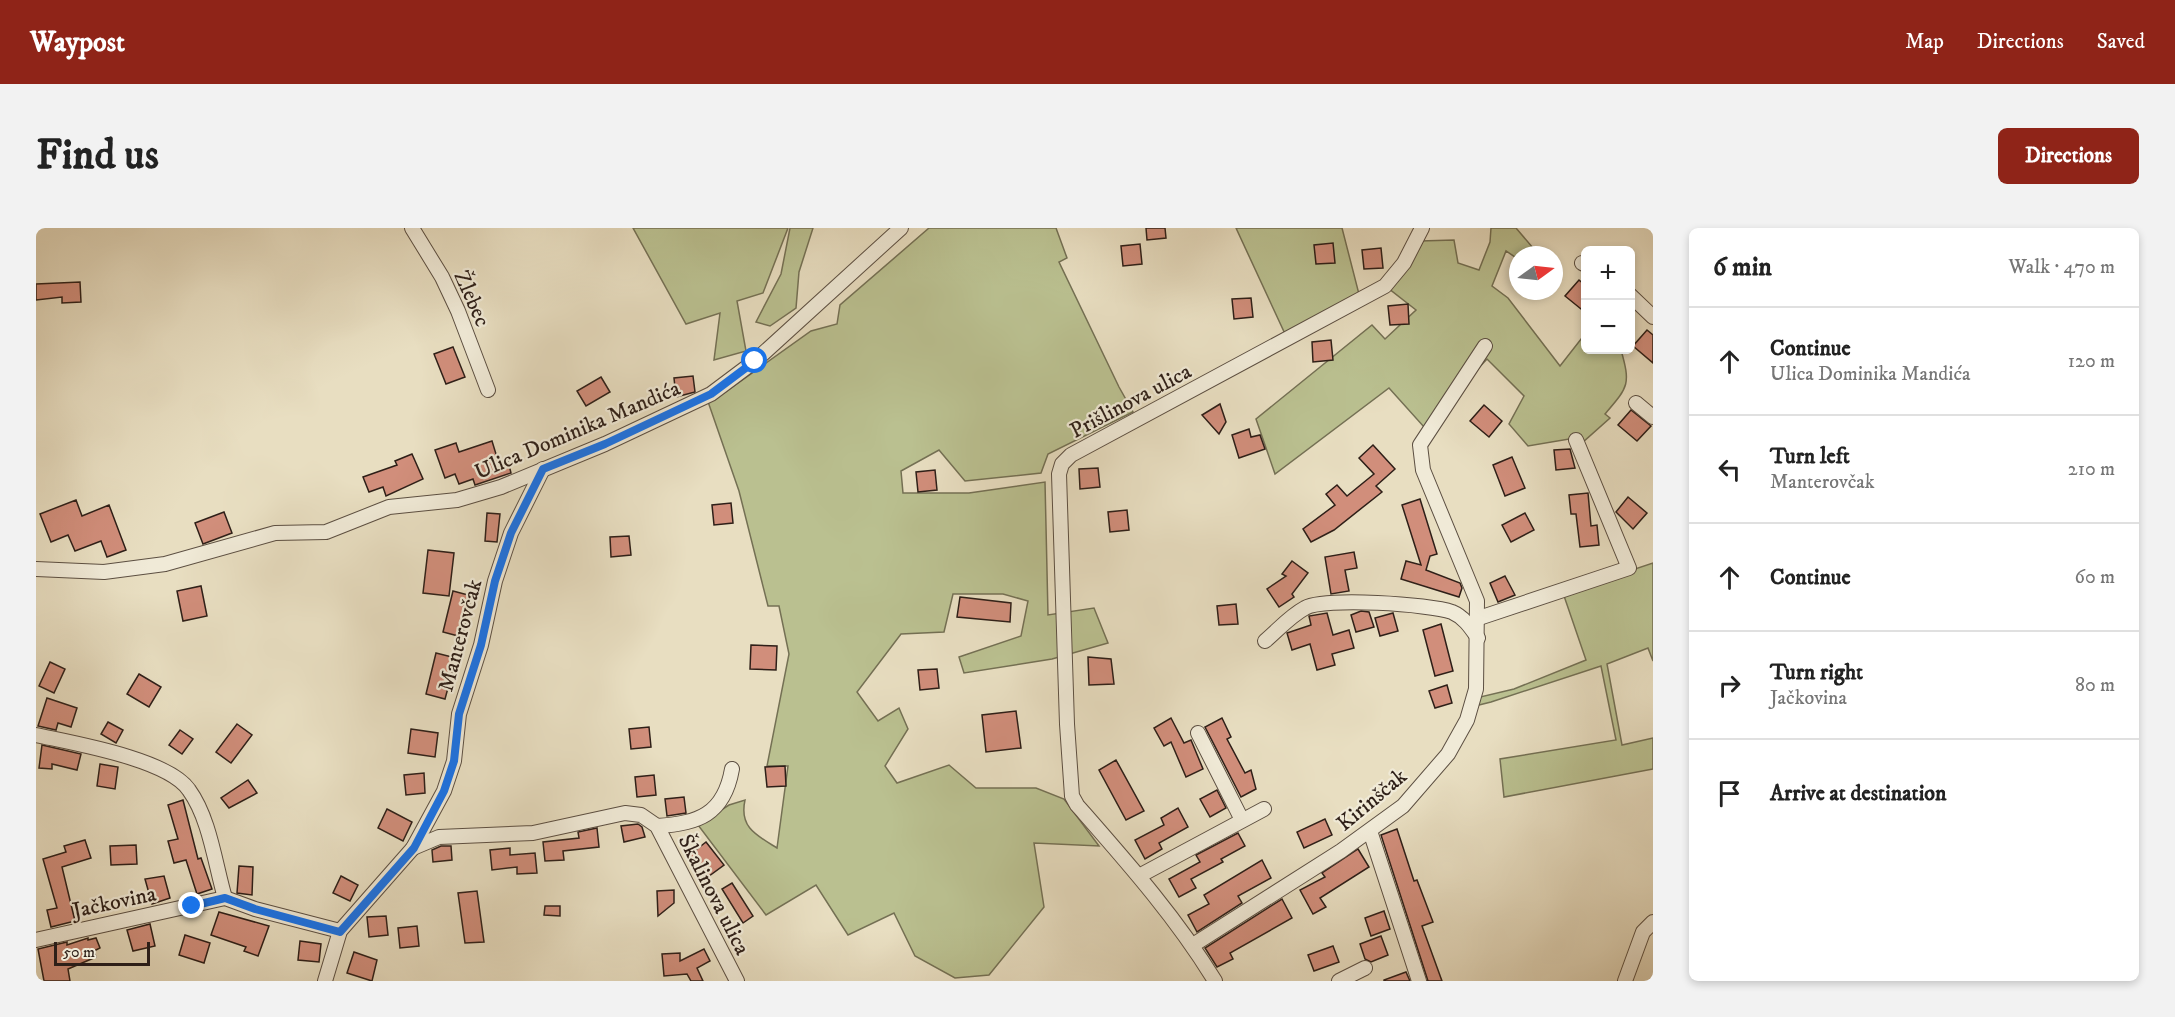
<!DOCTYPE html>
<meta charset="utf-8">
<style>
body{margin:0;font-family:"IM FELL DW Pica",serif;background:#f2f2f2;color:#222}
.controls{position:absolute;right:18px;top:18px;display:grid;overflow:hidden;border-radius:9px;box-shadow:0 3px 9px #0003}
.controls button{width:54px;height:54px;display:grid;place-items:center;padding:0;border:0;border-bottom:2px solid #e0e0e0;background:#fff;color:#222;font:30px sans-serif}
.compass{position:absolute;left:1473px;top:18px;width:54px;height:54px;border-radius:50%;background:#fff;box-shadow:0 3px 9px #0003;rotate:75deg}
.scale{position:absolute;left:18px;bottom:15px;width:96px;box-sizing:border-box;padding-left:6px;border:3px solid #2e1f18;border-top:0;font-size:16px;line-height:21px;white-space:nowrap;color:#2e1f18;-webkit-text-stroke:4px #f0ead7;paint-order:stroke}
.stop{position:absolute;width:18px;height:18px;margin:-14px;border:4px solid #1a73e8;border-radius:50%;background:#fff}
.stop.end{background:#1a73e8;border-color:#fff;box-shadow:0 2px 6px #0008}
.list{margin:0;padding:0;list-style:none}
h2{display:flex;justify-content:space-between;align-items:center;height:78px;margin:0;padding:0 24px;font-size:26px}
h2 small{font-size:20px;font-weight:400;color:#767676}
.list li{display:grid;grid-template-columns:39px 1fr auto;gap:18px;align-items:center;box-sizing:border-box;height:108px;padding:0 24px;border-top:2px solid #e0e0e0}
.list b{display:block;font-size:22px;white-space:nowrap}
.list p{margin:0;font-size:20px;white-space:nowrap;color:#767676}
.list em{font-size:20px;font-style:normal;color:#767676}
.icon{flex:none;width:33px;height:33px;fill:none;stroke:currentColor;stroke-width:2;stroke-linecap:round;stroke-linejoin:round}
.map{position:relative;flex:none;width:1617px;height:753px;overflow:hidden;border-radius:9px}
header{display:flex;align-items:center;gap:36px;box-sizing:border-box;height:84px;padding:0 30px;background:#8f2418;color:#fff}
header strong{font-size:28px}
nav{display:flex;gap:33px;margin-inline-start:auto;font-size:21px}
.intro{display:flex;align-items:center;justify-content:space-between;box-sizing:border-box;height:144px;padding:0 36px}
h1{margin:0;font-size:42px}
.button{padding:15px 27px;border-radius:9px;background:#8f2418;color:#fff;font-size:21px;font-weight:700}
main{display:flex;gap:36px;padding:0 36px}
aside{flex:1;background:#fff;border-radius:9px;box-shadow:0 3px 9px #0003}
.map>svg:first-child{display:block}
.green{fill:#bac090;stroke:#747054;stroke-width:1.5}
.building{fill:#d18e7b;stroke:#2e1f18;stroke-width:1.5}
.lines{fill:none;stroke-linecap:round;stroke-linejoin:round}
.minor-casing{stroke:#5c4f42;stroke-width:16}
.minor{stroke:#f0ead7;stroke-width:14}
.route{stroke:#1a73e8;stroke-width:8}
.labels{text-anchor:middle;stroke-width:4.5;stroke-linejoin:round;paint-order:stroke}
.street-label{font-size:22px;fill:#2e1f18;stroke:#f0ead7}
</style>
<header>
<strong>Waypost</strong>
<nav><a>Map</a><a>Directions</a><a>Saved</a></nav>
</header>
<div class="intro"><h1>Find us</h1><a class="button">Directions</a></div>
<main>
<div class="map">
<svg width="1617" height="753" viewBox="0 0 1617 753">
<rect width="100%" height="100%" fill="#e8dec1"/>
<filter id="stains"><feTurbulence type="fractalNoise" baseFrequency=".00333" numOctaves="4"/><feColorMatrix values="0 0 0 0 .2 0 0 0 0 .09 0 0 0 0 .02 0 0 0 .5 -.17"/></filter>
<radialGradient id="worn" r=".72"><stop offset=".6" stop-color="#630" stop-opacity="0"/><stop offset="1" stop-color="#630" stop-opacity=".3"/></radialGradient>
<!-- green -->
<g class="green">
<path d="M597 0H752L727 65 701 73 710 123 678 132 684 85 650 96Z"/>
<path d="M754 0H777L763 44 760 80 734 98 720 94 745 46Z"/>
<path d="M893 0H1020L1031 30 1023 34 1083 159 1097 184 1012 226 1005 245 929 253 903 222 865 243 867 265H933L1009 254 1012 387 1058 380 1072 415 1016 431 928 445 923 429 985 408 992 373 967 366H917L908 404 865 406 821 464 842 493 863 480 872 501 849 538 861 555 913 537 940 560H1000L1028 571 1063 618 998 615 1008 679 953 747 919 750 879 728 858 685 812 707 780 657 730 687 662 597 693 577 709 572C703 599 720 607 741 620L752 538H731L753 426 743 378H732L703 263 669 165H688L775 103 801 96 804 77Z"/>
<path d="M1200 0H1306L1324 70 1250 108Z"/>
<path d="M1455 0H1480L1503 27H1482V31L1470 23 1456 58 1472 70 1524 138 1549 106 1550 122H1585C1595 157 1592 159 1569 186L1574 190 1547 214 1539 210 1492 218 1473 196 1488 168 1451 131 1388 199 1353 160 1239 246 1220 191 1336 97 1349 111 1380 82 1352 60 1384 13 1418 12 1422 35 1443 42 1454 14Z"/>
<path d="M1617 335V433L1612 420 1571 436 1586 517 1617 510V541L1468 569 1464 531 1580 512 1565 438 1455 474 1443 477 1444 469 1478 461 1550 432 1527 365Z"/>
</g>
<!-- building -->
<g class="building">
<path d="M1110 0H1129L1130 10 1111 12Z"/>
<path d="M1297 15 1299 35 1280 36 1278 17Z"/>
<path d="M1104 16 1106 36 1087 38 1085 18Z"/>
<path d="M1345 20 1347 40 1328 41 1326 22Z"/>
<path d="M1543 52 1550 58V85L1529 68Z"/>
<path d="M44 54 45 74 26 75V69L0 72V56Z"/>
<path d="M1215 70 1217 89 1198 91 1196 71Z"/>
<path d="M1372 76 1373 96 1354 97 1352 78Z"/>
<path d="M1611 102 1617 107V135L1597 118Z"/>
<path d="M1295 112 1297 132 1277 134 1276 114Z"/>
<path d="M417 119 429 149 410 156 398 126Z"/>
<path d="M657 148 659 164 640 169 638 150Z"/>
<path d="M565 149 574 164 550 178 541 163Z"/>
<path d="M1184 176 1190 194 1183 206 1166 187Z"/>
<path d="M1448 177 1466 193 1453 209 1434 193Z"/>
<path d="M1595 182 1615 198 1601 213 1582 197Z"/>
<path d="M1213 201 1215 209 1224 207 1229 221 1203 230 1196 207Z"/>
<path d="M456 213 463 236 472 233 475 245 439 257 437 251 423 256 419 246 409 250 399 222 420 215 423 224Z"/>
<path d="M1337 217 1359 241 1340 258 1346 264 1298 302 1275 314 1267 301 1299 277 1290 266 1301 257 1311 268 1338 246 1323 230Z"/>
<path d="M1534 221 1539 240 1520 242 1518 222Z"/>
<path d="M376 226 387 251 350 268 347 259 333 264 327 249 361 237 359 233Z"/>
<path d="M1476 229 1489 260 1469 268 1457 237Z"/>
<path d="M1062 240 1064 259 1044 261 1043 241Z"/>
<path d="M899 242 901 262 882 264 880 244Z"/>
<path d="M1552 265 1555 298 1561 297 1563 317 1544 319 1540 286H1535L1533 267Z"/>
<path d="M1592 269 1611 285 1597 301 1580 284Z"/>
<path d="M1384 271 1401 326 1394 328 1390 342 1424 355 1426 360 1423 369 1365 351 1370 333 1385 337 1366 277Z"/>
<path d="M40 272 46 288 73 277 90 322 71 329 65 313 39 323 32 307 15 314 4 286Z"/>
<path d="M695 275 697 295 678 297 676 277Z"/>
<path d="M1091 282 1093 302 1074 304 1072 284Z"/>
<path d="M188 284 196 305 167 316 159 295Z"/>
<path d="M451 285 464 286 461 314 449 313Z"/>
<path d="M1489 285 1498 302 1475 314 1466 297Z"/>
<path d="M593 308 595 327 575 329 574 309Z"/>
<path d="M392 322 418 325 413 368 387 365Z"/>
<path d="M1318 324 1321 340 1309 342 1313 363 1295 366 1289 329Z"/>
<path d="M1256 333 1272 345 1256 366 1258 369 1243 379 1231 361 1250 348 1246 346Z"/>
<path d="M1469 348 1479 367 1462 374 1454 355Z"/>
<path d="M165 358 171 388 147 393 141 363Z"/>
<path d="M417 363 436 368 426 409 407 404Z"/>
<path d="M924 369 975 375 974 394 921 389Z"/>
<path d="M1200 376 1202 396 1183 397 1181 378Z"/>
<path d="M1325 383 1333 384 1338 399 1320 404 1315 387Z"/>
<path d="M1291 385 1297 407 1313 402 1318 420 1296 426 1299 437 1281 442 1274 416 1256 422 1251 405 1275 397 1273 388Z"/>
<path d="M1357 385 1362 403 1344 408 1339 390Z"/>
<path d="M1405 396 1417 443 1399 448 1387 402Z"/>
<path d="M715 417 741 418 740 442 714 441Z"/>
<path d="M400 425 420 430 409 471 390 466Z"/>
<path d="M1052 429 1075 431 1078 456 1053 457Z"/>
<path d="M14 434 29 441 18 465 3 458Z"/>
<path d="M901 441 903 460 884 462 882 442Z"/>
<path d="M103 446 125 459 113 479 91 466Z"/>
<path d="M1411 457 1416 475 1399 480 1393 463Z"/>
<path d="M11 470 41 480 35 499 22 495 20 502 2 498Z"/>
<path d="M980 483 985 520 950 524 946 487Z"/>
<path d="M1135 490 1148 515 1155 512 1167 541 1150 549 1135 514 1128 518 1118 500Z"/>
<path d="M1186 490 1195 509 1191 511 1209 545 1215 542 1220 561 1205 569 1169 499Z"/>
<path d="M72 494 87 502 80 515 65 506Z"/>
<path d="M201 496 216 507 195 535 180 524Z"/>
<path d="M613 499 615 519 595 521 593 501Z"/>
<path d="M375 501 402 505 399 529 372 525Z"/>
<path d="M144 502 157 511 146 526 133 517Z"/>
<path d="M6 517 45 526 41 542 16 536V541L3 540Z"/>
<path d="M1080 532 1108 583 1090 592 1063 542Z"/>
<path d="M64 536 82 539 79 561 61 558Z"/>
<path d="M749 538 750 558 731 559 729 539Z"/>
<path d="M388 545 389 565 370 567 368 547Z"/>
<path d="M618 547 620 567 601 569 599 549Z"/>
<path d="M212 552 221 565 193 580 185 570Z"/>
<path d="M1181 562 1190 580 1174 589 1164 571Z"/>
<path d="M648 569 650 585 631 588 629 571Z"/>
<path d="M147 572 162 631 165 630 176 661 161 666 150 632 138 635 132 613 142 611 132 577Z"/>
<path d="M1142 580 1152 599 1123 615 1126 621 1109 631 1099 612 1128 597 1125 590Z"/>
<path d="M351 581 376 594 367 613 342 600Z"/>
<path d="M1289 591 1296 607 1268 620 1261 604Z"/>
<path d="M602 596 606 599 609 609 588 614 585 598Z"/>
<path d="M561 600 563 619 527 623 528 632 509 633 507 614 543 610 542 604Z"/>
<path d="M1361 601 1378 653 1381 652 1397 694 1386 698 1406 753H1392L1345 607Z"/>
<path d="M1202 605 1209 618 1185 631 1187 634 1155 651 1160 660 1143 669 1133 651 1164 634 1160 627Z"/>
<path d="M49 612 55 630 26 639 39 693 15 699 11 682 21 680 7 631 30 624 28 618Z"/>
<path d="M670 614 688 637 669 651 651 629Z"/>
<path d="M100 617 101 636 75 637 74 618Z"/>
<path d="M405 618H415L416 632 397 634 396 622Z"/>
<path d="M474 620V627L499 625 501 645 481 646V639L456 642 454 622Z"/>
<path d="M1322 621 1333 639 1284 670 1290 679 1277 686 1264 662 1289 649 1286 645Z"/>
<path d="M1226 632 1235 650 1202 668 1206 675 1161 704 1152 687 1173 676 1168 667Z"/>
<path d="M203 638 217 639 216 667 201 665Z"/>
<path d="M128 648 134 670 116 676 109 651Z"/>
<path d="M305 648 322 657 314 673 297 665Z"/>
<path d="M696 655 717 688 707 695 686 661Z"/>
<path d="M638 662V675L622 688 621 663Z"/>
<path d="M441 663 448 714 429 715 422 665Z"/>
<path d="M1246 671 1256 690 1194 725 1197 731 1181 739 1169 720Z"/>
<path d="M509 678H524V688L508 687Z"/>
<path d="M1348 683 1354 701 1335 708 1329 690Z"/>
<path d="M183 684 233 698 222 728 208 723 210 719 175 707Z"/>
<path d="M350 688 352 707 333 709 331 689Z"/>
<path d="M114 696 119 718 97 723 91 702Z"/>
<path d="M381 698 383 718 364 720 362 700Z"/>
<path d="M149 707 174 715 168 735 143 727Z"/>
<path d="M1345 708 1352 727 1335 734 1329 731 1324 716Z"/>
<path d="M52 710V712L60 710 64 720 58 723 60 729 32 741 34 753H8L2 721 31 714V717Z"/>
<path d="M264 713 285 716 283 734 262 732Z"/>
<path d="M1297 718 1303 734 1278 743 1272 727Z"/>
<path d="M668 721 674 733 661 740 667 753H655L651 746 628 748 626 726 644 725V733Z"/>
<path d="M318 724 341 732 336 753 311 745Z"/>
<path d="M1370 744 1374 753H1348V752Z"/>
</g>
<g class="lines">
<!-- minor casing -->
<g class="minor-casing">
<g id="minor">
<path d="M376 0 406 49 422 83 452 162"/>
<path d="M1546 35 1550 37"/>
<path d="M1594 67 1617 89"/>
<path d="M1600 175 1617 189"/>
<path d="M0 341 68 344 129 336 239 305 290 304 353 279 421 272 465 259 569 216 675 166 719 133 865 0"/>
<path d="M1443 390 1593 340 1540 212"/>
<path d="M1229 413C1242 402 1254 388 1269 380 1288 369 1394 376 1416 384 1428 389 1435 400 1442 410"/>
<path d="M1162 505 1206 592"/>
<path d="M0 507C36 515 132 531 153 562 174 591 179 636 189 670"/>
<path d="M621 598C661 596 688 587 696 541"/>
<path d="M1334 603 1383 753"/>
<path d="M377 620 403 609 497 605 589 585 605 587 621 598 701 753"/>
<path d="M1103 648 1228 581"/>
<path d="M0 712 189 670 219 681 304 703"/>
<path d="M1157 717 1305 623 1367 578 1412 526 1431 492 1440 461 1441 373 1387 242 1384 217 1449 118"/>
<path d="M289 753 304 703 377 620 408 563 418 533 423 486 445 417 459 353 475 305 507 241"/>
<path d="M1179 753C1140 689 1090 633 1041 577L1036 568 1031 496 1023 246 1026 236 1035 227 1349 58 1368 35 1386 0"/>
<path d="M1303 753 1329 740"/>
<path d="M1589 753 1607 704 1617 694"/>
</g>
</g>
<!-- minor -->
<use href="#minor" class="minor"/>
</g>
<g class="lines">
<!-- route -->
<path class="route" d="M156 678 189 670 219 681 304 704 378 620 408 563 418 533 423 486 445 417 459 353 475 305 507 241 569 216 675 166 719 133"/>
</g>
<g class="labels">
<!-- street labels -->
<g class="street-label">
<text transform="translate(437 70) rotate(66)" y="8">Žlebec</text>
<text transform="translate(1094 172) rotate(-28)" y="8">Prišlinova ulica</text>
<text transform="translate(541 201) rotate(-23)" y="8">Ulica Dominika Mandića</text>
<text transform="translate(423 407) rotate(-75)" y="8">Manterovčak</text>
<text transform="translate(1335 571) rotate(-40)" y="8">Kirinščak</text>
<text transform="translate(679 666) rotate(63)" y="8">Škalinova ulica</text>
<text transform="translate(78 673) rotate(-12)" y="8">Jačkovina</text>
</g>
</g>
<rect width="100%" height="100%" filter="url(#stains)"/>
<rect width="100%" height="100%" fill="url(#worn)"/>
</svg>
<div class="controls">
<button>+</button>
<button>−</button>
</div>
<svg class="compass" viewBox="-18 -18 36 36"><path d="M0-13l5 13h-10z" fill="#e53935"/><path d="M0 13l5-13h-10z" fill="#767676"/></svg>
<div class="scale">50 m</div>
<div class="stop" style="left:719px;top:133px"></div>
<div class="stop end" style="left:156px;top:678px"></div>
</div>
<aside>
<h2>6 min<small>Walk · 470 m</small></h2>
<ul class="list">
<li><svg class="icon" aria-label="ahead" viewBox="0 0 24 24"><path d="M12 20V5M6 11l6-6 6 6"/></svg><div><b>Continue</b><p>Ulica Dominika Mandića</p></div><em>120 m</em></li>
<li><svg class="icon" aria-label="left" viewBox="0 0 24 24"><path d="M17 20v-9H6M10 6l-5 5 5 5"/></svg><div><b>Turn left</b><p>Manterovčak</p></div><em>210 m</em></li>
<li><svg class="icon" aria-label="ahead" viewBox="0 0 24 24"><path d="M12 20V5M6 11l6-6 6 6"/></svg><div><b>Continue</b></div><em>60 m</em></li>
<li><svg class="icon" aria-label="right" viewBox="0 0 24 24"><path d="M7 20v-9h11M14 6l5 5-5 5"/></svg><div><b>Turn right</b><p>Jačkovina</p></div><em>80 m</em></li>
<li><svg class="icon" aria-label="arrive" viewBox="0 0 24 24"><path d="M6 21V4h12l-3 4 3 4H6"/></svg><div><b>Arrive at destination</b></div></li>
</ul>
</aside>
</main>
